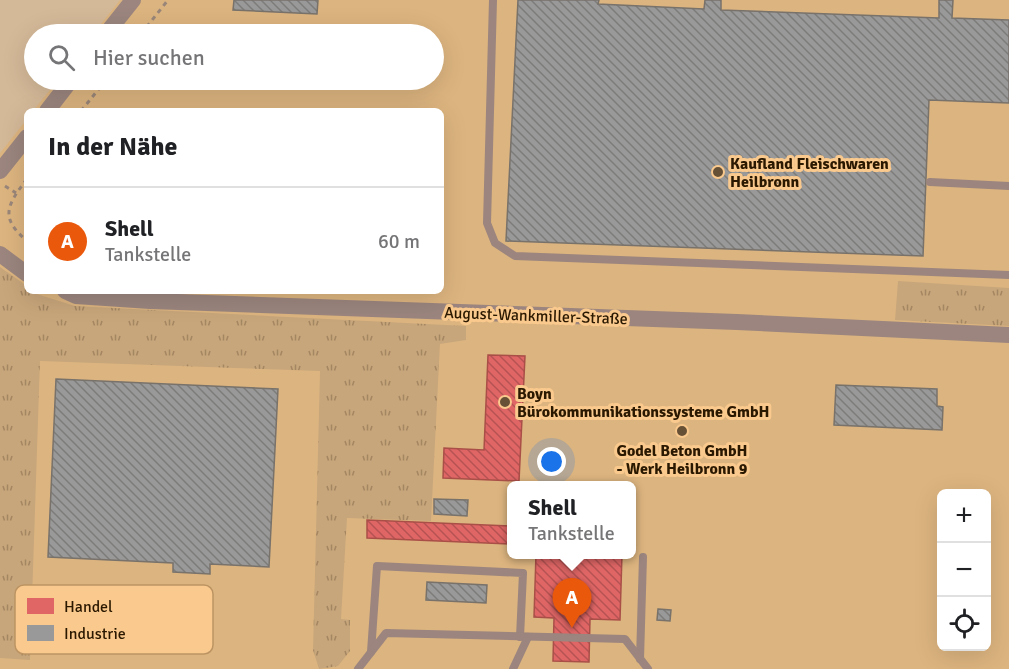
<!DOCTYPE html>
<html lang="de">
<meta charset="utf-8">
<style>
body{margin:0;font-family:Signika,sans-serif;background:#f2f2f2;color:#202124}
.controls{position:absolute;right:18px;bottom:18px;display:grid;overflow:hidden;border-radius:9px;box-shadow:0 6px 24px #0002}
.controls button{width:54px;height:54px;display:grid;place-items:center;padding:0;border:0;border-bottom:2px solid #e0e0e0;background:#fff;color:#202124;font:30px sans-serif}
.you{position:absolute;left:552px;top:462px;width:21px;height:21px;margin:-15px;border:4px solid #fff;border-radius:50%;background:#1a73e8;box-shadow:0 0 0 9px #1a73e833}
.badge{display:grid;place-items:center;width:39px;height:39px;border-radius:50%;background:#ea580c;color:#fff;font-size:20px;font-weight:700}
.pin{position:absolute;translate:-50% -50px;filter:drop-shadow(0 2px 3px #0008)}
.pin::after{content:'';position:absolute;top:32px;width:21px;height:18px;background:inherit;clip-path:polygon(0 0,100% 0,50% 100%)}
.popup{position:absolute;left:507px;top:481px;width:129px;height:78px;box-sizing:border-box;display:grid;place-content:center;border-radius:9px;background:#fff;filter:drop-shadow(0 2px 4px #0005);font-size:20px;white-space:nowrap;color:#757577}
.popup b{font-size:22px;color:#202124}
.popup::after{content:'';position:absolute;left:50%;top:100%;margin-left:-12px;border:12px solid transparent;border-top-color:#fff}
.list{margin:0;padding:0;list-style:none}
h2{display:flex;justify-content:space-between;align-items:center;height:78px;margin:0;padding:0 24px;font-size:26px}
h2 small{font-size:20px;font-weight:400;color:#757577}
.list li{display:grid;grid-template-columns:39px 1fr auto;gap:18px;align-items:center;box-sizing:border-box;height:108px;padding:0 24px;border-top:2px solid #e0e0e0}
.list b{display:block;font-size:22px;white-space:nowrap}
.list p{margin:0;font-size:20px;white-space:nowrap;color:#757577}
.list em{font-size:20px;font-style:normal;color:#757577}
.icon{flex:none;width:33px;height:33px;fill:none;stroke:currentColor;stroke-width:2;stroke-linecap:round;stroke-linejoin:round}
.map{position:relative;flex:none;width:1009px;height:669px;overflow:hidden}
.search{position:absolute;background:#fff;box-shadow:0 6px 24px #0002;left:24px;top:24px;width:420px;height:66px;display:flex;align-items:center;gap:15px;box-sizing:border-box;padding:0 21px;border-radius:33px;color:#757577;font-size:22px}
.panel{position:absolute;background:#fff;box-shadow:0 6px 24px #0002;left:24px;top:108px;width:420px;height:186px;border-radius:9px}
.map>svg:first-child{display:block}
.built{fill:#dcb47f;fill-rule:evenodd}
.grass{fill:url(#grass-tufts)}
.shops{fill:url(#shops-back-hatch);stroke:#a94f48;stroke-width:1.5}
.industry{fill:url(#industry-back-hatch);stroke:#78726b;stroke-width:1.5}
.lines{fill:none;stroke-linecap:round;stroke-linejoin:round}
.path{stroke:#9a8679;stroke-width:3;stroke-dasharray:4.5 4.5;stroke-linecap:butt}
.service{stroke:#9b857e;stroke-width:8}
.minor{stroke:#9b857e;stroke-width:16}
.poi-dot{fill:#665036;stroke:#fac98d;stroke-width:2}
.labels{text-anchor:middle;stroke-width:6;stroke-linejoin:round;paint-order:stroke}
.poi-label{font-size:16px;font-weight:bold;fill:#2a1801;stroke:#fac98d;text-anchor:start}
.street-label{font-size:16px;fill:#2a1801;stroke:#fac98d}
.key{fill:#fac98d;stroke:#bc9463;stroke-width:1.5}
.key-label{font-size:16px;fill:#2a1801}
</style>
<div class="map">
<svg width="1009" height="669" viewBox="0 0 1009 669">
<defs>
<pattern id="grass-tufts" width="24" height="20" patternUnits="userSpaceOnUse" patternTransform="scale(1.5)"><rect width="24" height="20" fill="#c8a67b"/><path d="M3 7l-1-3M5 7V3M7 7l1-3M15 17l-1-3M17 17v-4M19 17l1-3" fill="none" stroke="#a38662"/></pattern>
<pattern id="shops-back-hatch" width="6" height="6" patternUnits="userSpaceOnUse" patternTransform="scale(1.5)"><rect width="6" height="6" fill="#e06666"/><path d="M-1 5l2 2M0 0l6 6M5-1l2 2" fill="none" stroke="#b65352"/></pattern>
<pattern id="industry-back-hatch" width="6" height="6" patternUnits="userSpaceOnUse" patternTransform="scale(1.5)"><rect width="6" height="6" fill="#999"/><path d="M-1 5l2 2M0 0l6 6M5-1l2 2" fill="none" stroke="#7d7c7a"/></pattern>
</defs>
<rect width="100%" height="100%" fill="#d4b998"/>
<!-- built -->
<path class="built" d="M120 0H1009V669H0V153L27 119V291H441V111H33L58 80H434V34H93ZM512 486H632V554H512ZM942 494H986V646H942Z"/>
<!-- grass -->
<g class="grass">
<path d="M0 267 27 286V291L75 306 466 326V340L440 344 431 521 347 518 341 619 350 620V651L338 666 319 669 313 650 320 371 40 361 30 660 0 658Z"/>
<path d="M898 281 1009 288V326L895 320Z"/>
</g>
<!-- shops -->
<g class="shops">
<path d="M488 355 525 356 519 481 443 478 444 448 484 450Z"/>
<path d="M367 520 512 526V544L367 538Z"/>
<path d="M536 554H622L620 620 590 619 589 662 553 661 554 618 534 617Z"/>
</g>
<!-- industry -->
<g class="industry">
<path d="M234 0H318L317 14 233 10Z"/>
<path d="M518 0H599L598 4 704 9 705 0H721V10L939 18V0H953L952 18 1009 20V103L929 100 923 256 506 241Z"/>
<path d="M56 379 278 389 269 567 210 564V574L173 572V563L48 557Z"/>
<path d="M836 385 937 389V406L943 407 942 430 834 425Z"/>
<path d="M434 499 468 500 467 516 434 514Z"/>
<path d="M427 582 487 585 486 603 426 600Z"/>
<path d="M658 609 671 610 670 621 657 620Z"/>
</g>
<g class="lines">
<!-- path -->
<g class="path">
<path d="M141 34 168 0"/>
<path d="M81 111 106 80"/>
<path d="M27 179C6 206 0 218 27 241"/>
<path d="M5 186 16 193"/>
</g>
<!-- service -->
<g class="service">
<path d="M493 0 487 223 495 243 515 256 1009 275"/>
<path d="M930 182 1009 186"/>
<path d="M371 652 377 566 523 573 520 637"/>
<path d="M640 659 643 557"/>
<path d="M358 669 386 633 625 639 648 669"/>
<path d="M513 669 528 637"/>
</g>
<!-- minor -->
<g class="minor">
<path d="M106 34 133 0"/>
<path d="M47 111 71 80"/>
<path d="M0 171 27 137"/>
<path d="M0 254 27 274"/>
<path d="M65 291 76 296 150 301 737 322 1009 335"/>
</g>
</g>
<!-- markers -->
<g class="poi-dot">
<circle cx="718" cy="172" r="6"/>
<circle cx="505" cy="402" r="6"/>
<circle cx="682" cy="431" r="6"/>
</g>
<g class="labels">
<!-- poi labels -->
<g class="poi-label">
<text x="730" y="169">Kaufland Fleischwaren<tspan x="730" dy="18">Heilbronn</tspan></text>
<text x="517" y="399">Boyn<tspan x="517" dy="18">Bürokommunikationssysteme GmbH</tspan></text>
<text x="682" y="456" text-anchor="middle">Godel Beton GmbH<tspan x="682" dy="18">- Werk Heilbronn 9</tspan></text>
</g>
<!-- street labels -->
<g class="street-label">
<text transform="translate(536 315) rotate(2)" y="6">August-Wankmiller-Straße</text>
</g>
</g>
<!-- legend -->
<rect x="15" y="585" width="198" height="69" rx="9" class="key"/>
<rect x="27" y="598" width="27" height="16" fill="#e06666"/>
<rect x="27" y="625" width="27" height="16" fill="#999"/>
<g class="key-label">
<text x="64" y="612">Handel</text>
<text x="64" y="639">Industrie</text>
</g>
</svg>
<div class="controls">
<button>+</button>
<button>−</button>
<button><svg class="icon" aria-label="locate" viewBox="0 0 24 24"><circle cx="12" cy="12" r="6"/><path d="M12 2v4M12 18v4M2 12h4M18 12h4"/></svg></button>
</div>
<div class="you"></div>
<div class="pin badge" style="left:572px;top:628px">A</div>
<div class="popup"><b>Shell</b>Tankstelle</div>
<div class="search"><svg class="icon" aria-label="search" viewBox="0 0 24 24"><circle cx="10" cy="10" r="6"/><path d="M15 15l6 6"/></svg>Hier suchen</div>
<section class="panel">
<h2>In der Nähe<small></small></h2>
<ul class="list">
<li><span class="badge">A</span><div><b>Shell</b><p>Tankstelle</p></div><em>60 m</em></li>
</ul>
</section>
</div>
